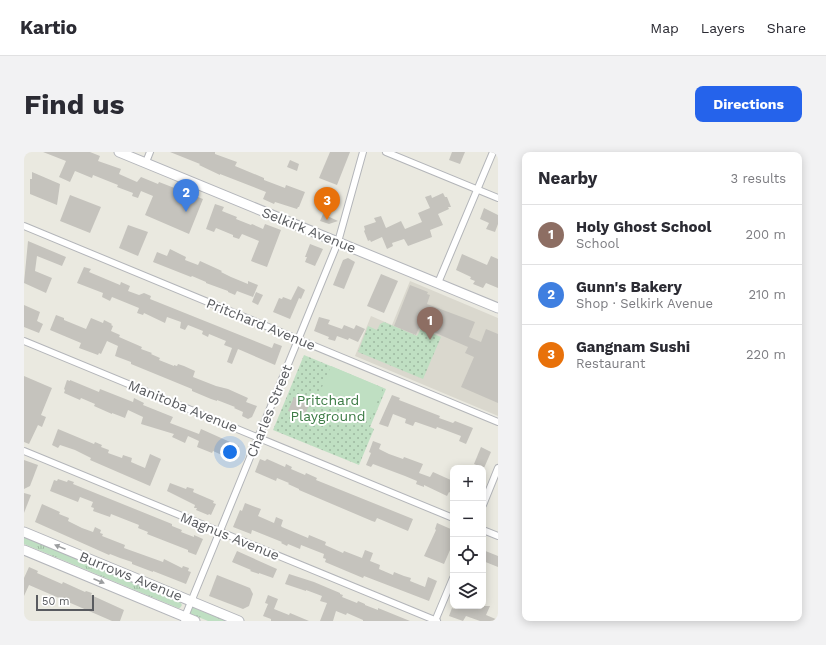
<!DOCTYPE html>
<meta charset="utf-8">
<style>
body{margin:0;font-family:"Work Sans",sans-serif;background:#f2f2f3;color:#2b2b33}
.controls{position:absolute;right:12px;bottom:12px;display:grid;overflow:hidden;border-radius:8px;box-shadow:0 2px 10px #0003}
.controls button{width:36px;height:36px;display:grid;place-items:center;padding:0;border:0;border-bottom:1px solid #e1e1e2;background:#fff;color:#2b2b33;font:20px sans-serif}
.scale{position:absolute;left:12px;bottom:10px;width:58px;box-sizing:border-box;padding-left:4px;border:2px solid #595b5f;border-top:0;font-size:11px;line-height:14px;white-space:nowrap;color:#595b5f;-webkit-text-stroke:3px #fff;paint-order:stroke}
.you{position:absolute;left:206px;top:300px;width:14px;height:14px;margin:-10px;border:3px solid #fff;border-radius:50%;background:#1a73e8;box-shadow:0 0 0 6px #1a73e833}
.badge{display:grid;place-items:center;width:26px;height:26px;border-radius:50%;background:#2563eb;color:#fff;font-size:13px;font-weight:700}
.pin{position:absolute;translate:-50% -33px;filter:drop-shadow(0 1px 2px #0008)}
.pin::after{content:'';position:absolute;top:21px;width:14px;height:12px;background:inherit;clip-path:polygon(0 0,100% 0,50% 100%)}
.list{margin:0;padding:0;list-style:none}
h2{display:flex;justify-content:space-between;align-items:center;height:52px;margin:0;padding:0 16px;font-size:17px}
h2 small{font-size:13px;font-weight:400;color:#7c7c81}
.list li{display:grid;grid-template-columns:26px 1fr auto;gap:12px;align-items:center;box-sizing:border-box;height:60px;padding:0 16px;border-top:1px solid #e1e1e2}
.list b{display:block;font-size:15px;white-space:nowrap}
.list p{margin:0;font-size:13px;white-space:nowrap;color:#7c7c81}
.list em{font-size:13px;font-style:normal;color:#7c7c81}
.icon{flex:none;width:22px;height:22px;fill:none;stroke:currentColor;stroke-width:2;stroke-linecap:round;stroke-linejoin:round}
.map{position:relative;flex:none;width:474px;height:469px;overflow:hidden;border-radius:8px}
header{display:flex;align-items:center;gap:24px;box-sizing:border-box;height:56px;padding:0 20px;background:#fff;border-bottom:1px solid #e1e1e2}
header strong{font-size:19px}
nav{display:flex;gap:22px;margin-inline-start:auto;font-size:14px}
.intro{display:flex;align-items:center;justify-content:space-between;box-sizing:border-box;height:96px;padding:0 24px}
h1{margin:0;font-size:28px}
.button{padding:10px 18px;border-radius:8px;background:#2563eb;color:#fff;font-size:14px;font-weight:700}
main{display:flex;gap:24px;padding:0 24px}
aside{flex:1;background:#fff;border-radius:8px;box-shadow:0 2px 10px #0003}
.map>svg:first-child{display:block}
.education{fill:#dad8ce}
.grass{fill:url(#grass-tufts)}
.park{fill:url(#park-dots)}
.pitch{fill:#bfdfc2}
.building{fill:#c5c3bd}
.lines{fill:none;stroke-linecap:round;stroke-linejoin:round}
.street-casing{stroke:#b3b5b9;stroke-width:8}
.secondary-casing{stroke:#b4b6bb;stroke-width:11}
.street{stroke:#fff;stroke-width:6}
.secondary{stroke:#fff;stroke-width:9}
.oneway{fill:#9b9d9f}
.labels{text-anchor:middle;stroke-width:4;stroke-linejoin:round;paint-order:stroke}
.street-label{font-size:14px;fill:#595b5f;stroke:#fff}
.park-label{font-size:14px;fill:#3c7b45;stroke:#fff}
</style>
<header>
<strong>Kartio</strong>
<nav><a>Map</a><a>Layers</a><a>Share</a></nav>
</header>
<div class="intro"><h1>Find us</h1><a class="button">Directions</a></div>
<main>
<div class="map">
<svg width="474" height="469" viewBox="0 0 474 469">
<defs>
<pattern id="grass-tufts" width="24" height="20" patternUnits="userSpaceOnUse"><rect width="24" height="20" fill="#bfdfc2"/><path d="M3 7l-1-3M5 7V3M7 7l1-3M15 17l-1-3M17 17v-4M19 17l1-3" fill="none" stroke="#9eb8a1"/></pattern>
<pattern id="park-dots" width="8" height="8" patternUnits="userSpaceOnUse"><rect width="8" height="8" fill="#bfdfc2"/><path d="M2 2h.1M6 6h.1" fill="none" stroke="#9eb8a1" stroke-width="1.8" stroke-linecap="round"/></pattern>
</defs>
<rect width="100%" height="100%" fill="#eae9e0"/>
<!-- education -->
<path class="education" d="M386 129 474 166V264L331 204 347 164 368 173Z"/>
<!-- grass -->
<g class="grass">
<path d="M0 385 156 450 158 453 156 456H154L0 392Z"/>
<path d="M168 456H170L202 469H184L167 462 166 460Z"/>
</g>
<!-- park -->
<g class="park">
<path d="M360 170 393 184 397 177 417 185 399 227 334 200 344 174 353 178 356 172Z"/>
<path d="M280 203 362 237 346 275 350 277 335 313 249 278Z"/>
</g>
<!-- pitch -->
<path class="pitch" d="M307 214 359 236 345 269 293 247Z"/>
<!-- building -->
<g class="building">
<path d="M19 0H66L76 4 74 9 97 17 95 22 113 30 117 25 134 32 135 30 179 47 165 82 121 63 129 44 117 39 114 46 108 44 109 41 93 35 94 33 69 23 68 26 51 19 46 30 35 25 42 9Z"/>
<path d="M146 0H191V2L213 10 211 14 240 26V28L261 36 262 33 281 40 275 55H274L273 57 251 50 250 52 239 47 242 40 196 22V23L175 13 176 12Z"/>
<path d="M306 0H326L313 33 295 26Z"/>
<path d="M428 0H441L436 12 425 8Z"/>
<path d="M266 8 275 12 273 19 263 15Z"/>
<path d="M8 20 36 32 33 53 6 42V27H8Z"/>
<path d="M419 41 421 45H423L427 55H424L425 57 414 62 419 73 406 78 408 85 384 94 380 87 368 91 369 94 363 97 358 85 347 90 346 88 344 89 340 79 341 78 340 74 352 70 350 66 357 64 362 76 377 69 381 77 398 70 394 61 406 56 401 45 407 43 408 46Z"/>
<path d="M46 43 77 55 66 81 36 69Z"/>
<path d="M191 52 200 55 198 59 213 65 212 67 227 73 228 72 239 77 241 72 257 78 243 115 227 109 235 89 218 82 215 87 209 85V83L192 76 190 80 182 77Z"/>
<path d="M460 56 474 63V72L471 80 462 77 465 71 456 67Z"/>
<path d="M299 62 314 69 305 72 296 69Z"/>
<path d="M104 73 124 80 114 104 95 96Z"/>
<path d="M4 89 42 105 38 114 13 104 11 119 28 126 22 141 0 131Z"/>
<path d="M286 92 299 97 291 114 281 110 283 105H281Z"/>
<path d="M146 97 162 105 161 108 174 113 176 109 198 119 197 120 207 125 224 132V129L234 133 229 145 213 139 211 143 204 140V139L182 131V130L168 124 167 125 129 110 133 100 143 104Z"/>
<path d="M438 102 463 113 467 104 474 107V136L462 131 459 136 449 132 451 129 446 127 447 125 432 118Z"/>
<path d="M324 106 331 110 320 137 309 133 319 108Z"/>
<path d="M60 115 67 117 65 120 96 133 97 130 106 134 104 139 115 143 120 141 127 144 126 147 248 196 250 191 258 194 251 213 214 197 208 212 203 210 208 196 200 193 202 189 185 182 184 185 178 182 179 179 164 173 161 178 156 176 157 170 143 165 141 171 120 161 119 163 113 161 115 156 88 145 86 149 78 145 79 141 53 131Z"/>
<path d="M357 122 374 129 360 161 343 154Z"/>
<path d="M386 133 404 140 403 142 406 143 403 152 451 170 445 185 457 190 462 177 474 182V251L437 235 450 205 441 201 444 195 398 175 397 177 395 176 392 183 370 174Z"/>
<path d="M274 134 281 138 277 147 275 146 266 167 249 160 255 146 258 147 259 145 267 148Z"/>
<path d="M232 140 239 143 234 153 228 150Z"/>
<path d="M0 153 16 160 13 169 19 172 15 181 0 175Z"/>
<path d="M32 163 40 166V168L62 177 67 166 79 171 80 168 88 172 87 173 89 174 87 179 96 183 95 185 118 195 117 197 128 201 127 202 136 206 135 208 150 214V213L153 214 154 212 160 214 171 219 169 225 192 234 204 237 224 246 222 250 233 254 228 265 224 267 218 264 219 260 210 256 211 255 193 248V249L187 247 168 239V237L107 212V210L91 204 94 194 83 189 77 202 75 201 74 203 55 196 57 191 26 178Z"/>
<path d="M295 165 306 168 304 172 318 177 320 173 330 177 332 173 341 177 334 190 325 186 324 188 313 184 311 189 304 187 305 185 290 179Z"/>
<path d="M0 224 28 236 17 263 22 265 18 275 14 273 5 292 0 290Z"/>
<path d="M43 228 46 229V228L75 240 76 237 109 250 110 246 120 251 119 253 149 265 146 271 175 282 177 277 215 294 208 309 199 306 200 304 189 299 188 301 173 295 175 289 164 284 161 291 148 285 150 282 117 272 119 265 104 258 101 266 88 261V262L70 254 71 252 57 246 56 248 40 241 41 238 40 237Z"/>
<path d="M368 243 376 246 375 248 416 264 415 266 429 271 431 269 449 276 442 292 435 289 437 284 413 275 412 277 392 270H391L389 274 381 271 382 267 369 262 364 275 355 272Z"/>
<path d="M270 245 286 251 280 265 264 259Z"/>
<path d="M34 277 70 292 71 290 78 293 77 295 85 298 84 301 98 306 99 303 108 306 107 310 121 316 126 302 137 307 126 334 66 308 67 306 51 298 36 293 34 296 28 293Z"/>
<path d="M349 289 357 292 355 297 365 302 379 307 380 305 399 312 395 321 406 325 409 320 429 329V342L425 340 423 344 400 333V335L392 332 393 329 381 324 349 312 347 315 342 313 347 301 345 300Z"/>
<path d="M457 295 467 300 460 316 450 312Z"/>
<path d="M236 307 241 309 243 307 261 315 262 312 268 315 267 317 281 323 282 321 293 326 292 328 389 367 384 379 353 366 351 370 348 369 275 338V337L264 332 265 331 253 326 252 329 231 320Z"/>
<path d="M0 308 14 313 6 334 0 337Z"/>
<path d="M34 327 43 330 44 328 50 330 49 332 148 372V374L158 378 157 380 170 385V383L179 387 172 403 164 400V398L123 382 124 380 114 376 115 373 87 362 86 365 69 359 70 356 67 355 69 350 56 345 54 350 26 339 30 328 33 329Z"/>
<path d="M146 331 162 337 163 335 170 337 169 340 190 349 189 351 192 352 187 363 185 362 184 363 172 358 173 356H170L171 353 143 339Z"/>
<path d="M0 341 7 343 0 361Z"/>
<path d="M221 351 237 357 234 364 250 371 252 365 259 368 257 374 258 375 284 386 285 383 302 390 301 393 319 401 320 399 338 406 341 398 349 401 346 409 356 413 355 417 369 423 370 420 380 424 387 426 386 429 401 435 404 425 413 429 405 449 340 424 339 426 301 410 302 407 299 406 300 402 277 393 276 397 264 392 263 394 257 391 258 390 228 378 227 382 209 375 216 358 218 359Z"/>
<path d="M18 352 36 360 35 362 45 366 44 369 58 376 69 380 71 375 77 378 76 381 79 382 78 384 101 393 100 396 139 410 140 407 158 416 159 414 165 416 164 419 167 420 162 432 129 419V420L108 412V410L96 406 86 402 85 403 11 370Z"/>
<path d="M413 371 429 378V391L420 412 400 404 412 378 411 377Z"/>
<path d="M459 398 474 404V415L459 409Z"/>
<path d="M213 399 253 417 249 426 235 421V422L226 419 227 418 208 410Z"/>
<path d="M5 415 14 419 13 421 38 432 39 430 61 440 62 439 68 441 67 443 100 458 96 469H88L5 433 0 444V426Z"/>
<path d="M265 422 290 430 316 441V442L319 443 318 445 333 451 334 449 341 452V453L354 458V456L386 469H339V468L323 461 322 463 312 459 309 469H296L303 451 296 449 298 444 282 438V439L261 432Z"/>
<path d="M193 423 226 436 229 442 225 454 219 457 185 444Z"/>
<path d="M244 443 254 447 250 457 265 463 266 461 285 469H247V467L239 464 244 452 241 451Z"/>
<path d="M431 454H466L462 463 474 468V469H456L442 464 439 469 425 464 428 456 430 457Z"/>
</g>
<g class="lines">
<!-- street casing -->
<g class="street-casing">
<g id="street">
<path d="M362 0 474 46"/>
<path d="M122 10 126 0"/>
<path d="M0 74 474 270"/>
<path d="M414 131 469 0"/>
<path d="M0 189 429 366"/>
<path d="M0 299 413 469"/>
<path d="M459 353 474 316"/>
<path d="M459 378 474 384"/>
<path d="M160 467 314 90 339 0"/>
<path d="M411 469 429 426"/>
</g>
</g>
<!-- secondary casing -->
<g class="secondary-casing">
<g id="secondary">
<path d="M95 0 474 156"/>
<path d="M0 380 215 469"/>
<path d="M0 398 171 469"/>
</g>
</g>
<!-- street -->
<use href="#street" class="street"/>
<!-- secondary -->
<use href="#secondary" class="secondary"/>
</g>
<!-- one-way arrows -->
<defs><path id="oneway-solid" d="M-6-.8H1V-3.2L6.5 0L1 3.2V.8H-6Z"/></defs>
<g class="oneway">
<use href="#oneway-solid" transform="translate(36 395) rotate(-158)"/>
<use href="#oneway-solid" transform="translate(75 429) rotate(23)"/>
</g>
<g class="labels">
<!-- street labels -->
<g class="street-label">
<text transform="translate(285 78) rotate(22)" y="5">Selkirk Avenue</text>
<text transform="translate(237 172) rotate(22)" y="5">Pritchard Avenue</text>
<text transform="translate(159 254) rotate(22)" y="5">Manitoba Avenue</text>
<text transform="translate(245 259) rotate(-68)" y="5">Charles Street</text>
<text transform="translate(206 384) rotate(22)" y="5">Magnus Avenue</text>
<text transform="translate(107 424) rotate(22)" y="5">Burrows Avenue</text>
</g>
<!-- park labels -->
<g class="park-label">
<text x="304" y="253">Pritchard<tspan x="304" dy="16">Playground</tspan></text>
</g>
</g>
</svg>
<div class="controls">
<button>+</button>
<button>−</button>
<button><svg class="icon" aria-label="locate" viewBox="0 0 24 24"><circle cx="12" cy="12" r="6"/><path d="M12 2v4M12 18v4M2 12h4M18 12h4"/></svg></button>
<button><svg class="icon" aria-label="layers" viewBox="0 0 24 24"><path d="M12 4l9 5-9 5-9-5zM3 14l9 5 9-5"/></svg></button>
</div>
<div class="scale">50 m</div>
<div class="you"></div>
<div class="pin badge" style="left:406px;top:188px;background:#8d6e63">1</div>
<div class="pin badge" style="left:162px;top:60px;background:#3f7fe0">2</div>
<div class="pin badge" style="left:303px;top:68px;background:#e8710a">3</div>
</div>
<aside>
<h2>Nearby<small>3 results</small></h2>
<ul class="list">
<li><span class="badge" style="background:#8d6e63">1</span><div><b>Holy Ghost School</b><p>School</p></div><em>200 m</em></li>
<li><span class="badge" style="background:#3f7fe0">2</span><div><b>Gunn's Bakery</b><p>Shop · Selkirk Avenue</p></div><em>210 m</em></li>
<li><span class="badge" style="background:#e8710a">3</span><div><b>Gangnam Sushi</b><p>Restaurant</p></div><em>220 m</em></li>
</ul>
</aside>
</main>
